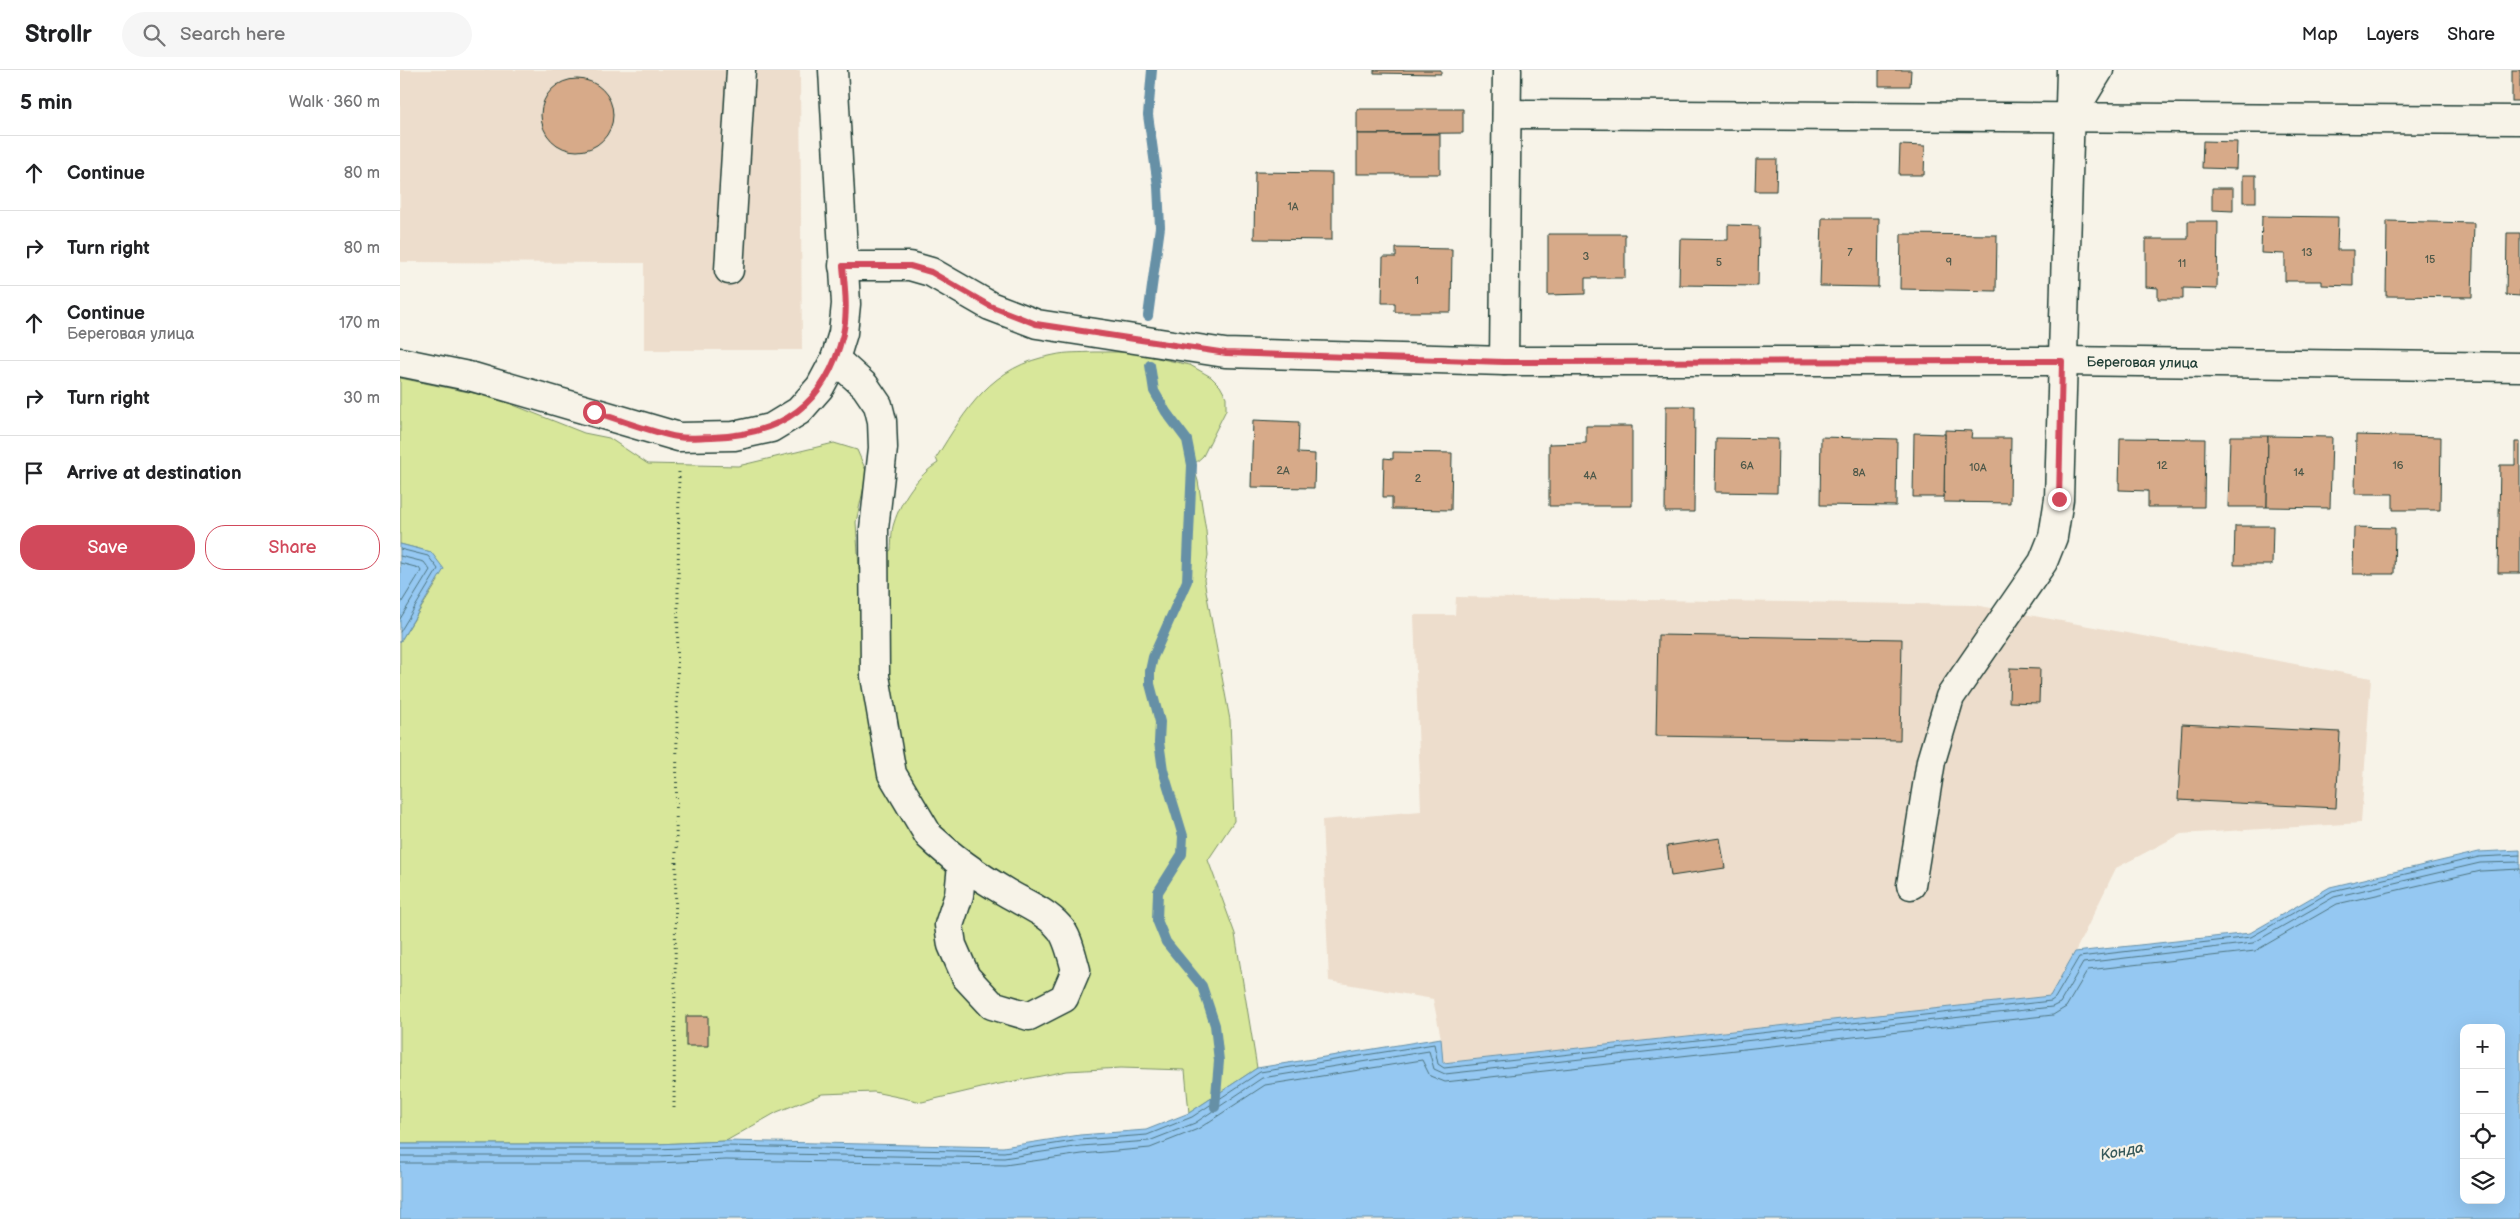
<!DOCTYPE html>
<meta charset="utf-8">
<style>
body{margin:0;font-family:"Balsamiq Sans",sans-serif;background:#f6f6f6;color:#202124}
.controls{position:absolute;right:15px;bottom:15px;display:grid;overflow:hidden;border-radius:10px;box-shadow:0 5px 20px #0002}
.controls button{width:45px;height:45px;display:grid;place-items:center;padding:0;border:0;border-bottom:1px solid #e0e0e0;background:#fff;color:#202124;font:25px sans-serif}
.stop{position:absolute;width:15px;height:15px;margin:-11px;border:4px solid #d1495b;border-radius:50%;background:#fff}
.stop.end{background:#d1495b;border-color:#fff;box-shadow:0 1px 5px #0008}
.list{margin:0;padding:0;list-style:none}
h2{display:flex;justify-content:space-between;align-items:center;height:65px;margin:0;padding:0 20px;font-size:21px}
h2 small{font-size:16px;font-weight:400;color:#757577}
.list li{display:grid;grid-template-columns:32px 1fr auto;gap:15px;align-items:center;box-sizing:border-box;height:75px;padding:0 20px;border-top:1px solid #e0e0e0}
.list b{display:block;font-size:19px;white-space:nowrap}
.list p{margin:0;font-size:16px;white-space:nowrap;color:#757577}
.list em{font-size:16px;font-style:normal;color:#757577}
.actions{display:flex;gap:10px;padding:15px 20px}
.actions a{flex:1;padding:11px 0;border:1px solid #d1495b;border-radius:20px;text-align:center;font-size:18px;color:#d1495b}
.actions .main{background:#d1495b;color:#fff}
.icon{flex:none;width:28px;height:28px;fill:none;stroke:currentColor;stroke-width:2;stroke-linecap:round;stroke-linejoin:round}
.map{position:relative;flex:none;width:2120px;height:1149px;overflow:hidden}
header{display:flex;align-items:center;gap:30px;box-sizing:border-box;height:70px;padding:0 25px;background:#fff;border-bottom:1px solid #e0e0e0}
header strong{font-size:24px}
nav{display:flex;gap:28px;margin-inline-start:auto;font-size:18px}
.search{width:350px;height:45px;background:#f6f6f6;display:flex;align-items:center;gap:12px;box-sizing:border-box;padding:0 18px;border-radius:28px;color:#757577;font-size:19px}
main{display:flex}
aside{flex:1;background:#fff}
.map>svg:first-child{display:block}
.built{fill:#edddcc}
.green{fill:#d8e79a;stroke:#7c9267}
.water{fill:#95c8f2;stroke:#6690a6;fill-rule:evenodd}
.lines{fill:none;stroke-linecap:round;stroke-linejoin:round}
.shore{stroke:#4e7580;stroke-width:1}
.stream{stroke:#6690a6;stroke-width:10}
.building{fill:#d7aa89;stroke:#1f3d34}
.minor-casing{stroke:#1f3d34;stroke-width:31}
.path{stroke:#1f3d34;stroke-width:3;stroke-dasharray:1 4;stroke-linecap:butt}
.minor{stroke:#f7f3e8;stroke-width:28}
.route{stroke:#d1495b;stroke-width:6}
.labels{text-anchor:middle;stroke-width:4.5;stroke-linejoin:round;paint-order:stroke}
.number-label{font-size:11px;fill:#4d5849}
.street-label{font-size:14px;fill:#1f3d34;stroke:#f7f3e8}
.water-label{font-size:15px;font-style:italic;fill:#37595a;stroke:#f7f3e8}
</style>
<header>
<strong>Strollr</strong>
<div class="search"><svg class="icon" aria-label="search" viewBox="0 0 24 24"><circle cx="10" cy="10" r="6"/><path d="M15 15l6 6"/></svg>Search here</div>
<nav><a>Map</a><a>Layers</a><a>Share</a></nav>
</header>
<main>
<aside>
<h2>5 min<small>Walk · 360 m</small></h2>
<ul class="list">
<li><svg class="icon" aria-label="ahead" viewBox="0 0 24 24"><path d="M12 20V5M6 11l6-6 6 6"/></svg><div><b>Continue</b></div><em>80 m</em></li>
<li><svg class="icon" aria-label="right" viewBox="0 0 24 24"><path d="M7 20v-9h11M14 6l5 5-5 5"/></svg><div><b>Turn right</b></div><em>80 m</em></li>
<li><svg class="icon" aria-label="ahead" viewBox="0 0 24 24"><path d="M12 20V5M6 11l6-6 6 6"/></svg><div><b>Continue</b><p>Береговая улица</p></div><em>170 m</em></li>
<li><svg class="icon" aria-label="right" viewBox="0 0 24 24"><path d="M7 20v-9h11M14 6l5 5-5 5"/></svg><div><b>Turn right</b></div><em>30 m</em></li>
<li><svg class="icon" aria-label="arrive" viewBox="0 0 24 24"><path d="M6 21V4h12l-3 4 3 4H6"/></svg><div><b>Arrive at destination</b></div></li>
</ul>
<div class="actions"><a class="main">Save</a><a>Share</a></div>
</aside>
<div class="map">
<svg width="2120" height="1149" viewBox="0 0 2120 1149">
<rect width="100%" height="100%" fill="#f7f3e8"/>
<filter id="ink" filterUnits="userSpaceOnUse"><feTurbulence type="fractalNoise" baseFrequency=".02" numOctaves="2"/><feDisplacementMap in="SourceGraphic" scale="10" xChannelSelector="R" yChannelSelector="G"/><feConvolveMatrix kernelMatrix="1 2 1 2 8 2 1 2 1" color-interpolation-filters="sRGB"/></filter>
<g filter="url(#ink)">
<!-- built -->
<g class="built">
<path d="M0 0H400L402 280H244V193L0 192Z"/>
<path d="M1056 527 1575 535 1971 608 1961 753 1781 764 1716 798 1675 882 1651 926 1043 993 1041 968 1033 929 929 911 922 750 1021 741 1014 545H1055Z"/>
</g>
<!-- green -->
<path class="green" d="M693 282H730L790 295 811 307 820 316 826 327V340L803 386 793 395 798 411 806 461 808 485 804 510 830 650 834 751 808 790 835 864 857 998 789 1043 785 1000 721 998 667 1001 594 1015 522 1032 474 1022 422 1024 377 1042 326 1071 257 1074H0V572L38 511 31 482 0 474V308L93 327 184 363 209 368 248 394 338 396 434 373 457 380 467 403 456 452 459 499 491 480C492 471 491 461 494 453 501 430 518 405 538 393L536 388C567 338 591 296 654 285 666 282 680 283 693 282Z"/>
<!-- water -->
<g class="water">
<path d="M0 474 31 482 44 499 0 572Z"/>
<path d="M2120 780V1149H0V1074H257L326 1071 603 1077 680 1065 746 1060 789 1043 857 998 1041 968 1043 993 1650 926 1675 882 1850 863 1930 817 2079 782ZM2064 958H2101V1130H2064Z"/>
</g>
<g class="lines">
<!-- shore -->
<g class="shore">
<path d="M0 479 28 486 38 499 0 562"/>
<path d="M0 486 24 492 30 500 0 549"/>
<path d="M0 493 19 498 21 501 0 535"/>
<path d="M0 1079H257L326 1076 604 1082 680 1070 747 1065 792 1047 860 1002 1034 974 1038 994 1044 998 1651 931 1655 928 1679 887 1851 867 1932 821 2079 787 2120 785"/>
<path d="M0 1086H257L326 1083 604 1088 681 1076 749 1071 795 1053 862 1008 1029 981 1034 999 1045 1004 1652 937 1660 933 1683 893 1853 873 1934 827 2080 793 2120 792"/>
<path d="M0 1093H257L326 1090 605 1095 682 1084 750 1078 798 1059 865 1015 1022 990 1030 1006 1045 1012 1653 945 1666 937 1688 900 1855 881 1937 834 2081 801 2120 799"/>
</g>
<!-- stream -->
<g class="stream">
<path d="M748 246 760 157 758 116 748 45 752 0"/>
<path d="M750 295 754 321 766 342 787 370 792 395 787 511 753 587 750 601V614L760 652 759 672 763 700 783 766 782 784 758 822 757 850 766 872 802 916 815 955 819 991 815 1037"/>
</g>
</g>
<!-- building -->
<g class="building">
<path d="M974 0H1041V4L974 3Z"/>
<path d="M1479 0H1511L1510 16H1479Z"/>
<rect x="2112" y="0" width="8" height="31"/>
<circle cx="177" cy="45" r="36"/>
<path d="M957 39H1063V63L957 64Z"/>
<rect x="957" y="64" width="83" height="40"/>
<path d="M1803 71 1837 72 1836 99 1802 98Z"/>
<path d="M1500 75 1525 76 1524 105H1499Z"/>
<path d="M1356 89H1377L1376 121H1355Z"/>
<path d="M855 102 932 103V170L854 169Z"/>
<rect x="1843" y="105" width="13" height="27"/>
<path d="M1812 118H1833V141L1812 140Z"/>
<path d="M1862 146 1938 147 1937 180H1953V216L1922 215V211H1885V184L1861 183Z"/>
<path d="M1422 148H1479L1478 217 1420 216Z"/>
<path d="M1788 151H1818L1817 219 1783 218V229H1758V218L1746 217V169H1788Z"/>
<path d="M1987 151 2074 153 2072 227 1986 226Z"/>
<path d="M1328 155 1359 156 1358 216 1279 215 1280 169 1328 170Z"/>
<path d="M2107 163H2120V226L2106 225Z"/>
<path d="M1148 164H1225V208H1185V224L1148 225Z"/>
<path d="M1501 164 1597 165 1596 221 1500 219Z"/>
<path d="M996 178 1052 179 1051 242H995V233H982L983 187H996Z"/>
<path d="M1266 336H1295L1294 442H1265Z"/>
<path d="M853 350 899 352 898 383 915 384 914 418 851 417Z"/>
<path d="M1186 356H1232V436H1149V374L1186 373Z"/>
<path d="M1545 360 1572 361 1571 368H1611L1610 433 1544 432Z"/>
<path d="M1514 363 1545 364 1544 427H1513Z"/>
<path d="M1956 365 2041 367 2040 440H1993V424H1955Z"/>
<path d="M1830 366H1868L1867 437H1828Z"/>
<path d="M1868 366 1932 367 1930 438 1867 437Z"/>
<path d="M1421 367 1497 369 1496 436 1420 435Z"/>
<path d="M1316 368 1378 369 1377 423 1315 422Z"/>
<path d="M1720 368 1805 369 1804 437H1748V421L1719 420Z"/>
<path d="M2115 372H2120V503H2098L2100 395H2115Z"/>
<path d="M993 382 1052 383 1051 440 992 439V427H983L984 388 993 389Z"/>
<path d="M1835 456H1873L1872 495H1834Z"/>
<path d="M1954 457 1995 458 1994 504H1953Z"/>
<path d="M1258 565 1502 569 1500 670 1256 666Z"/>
<path d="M1610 598 1640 599 1639 633 1609 632Z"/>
<path d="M1782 654 1940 662 1936 738 1778 730Z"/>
<path d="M1320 768 1325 798 1271 806 1267 776Z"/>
<rect x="286" y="946" width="22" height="30"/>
</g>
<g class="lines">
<!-- minor casing -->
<g class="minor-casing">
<g id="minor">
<path d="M1107 44 2120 50"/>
<path d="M1671 46 1699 0"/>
<path id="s1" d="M443 196H510L531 202 590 236 637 254 825 283 1104 291H1662L2120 297"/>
<path d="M329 200 341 0"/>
<path d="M435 289 465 316 478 335 482 351 483 378 474 459 475 606 492 704 529 766 562 795 559 825 549 855 552 875 566 907 592 935 629 946 664 928 676 900C672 887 668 866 659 857 646 842 624 833 607 823 578 806 554 790 529 766"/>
<path d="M1104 291 1107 0"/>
<path d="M0 292 73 307 279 367 334 366 371 358 399 341 420 317 435 289 443 263 446 234 433 0"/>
<path d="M1511 815 1531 691 1550 627 1643 492 1653 467 1659 429 1671 0"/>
</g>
</g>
<!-- path -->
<path class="path" d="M274 1038 279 398"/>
<!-- minor -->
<use href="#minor" class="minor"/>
</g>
</g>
<g class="lines" filter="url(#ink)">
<!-- route -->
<path class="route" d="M194 342C222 350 250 362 278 367 289 369 301 367 312 367 382 365 426 334 443 264 448 243 445 218 443 196H510L531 202 590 236 636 254 826 283 1104 292 1662 291 1659 429"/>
</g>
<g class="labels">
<!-- number labels -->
<g class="number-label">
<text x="893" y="140">1А</text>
<text x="1450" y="186">7</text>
<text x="1907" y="186">13</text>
<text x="1186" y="190">3</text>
<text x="2030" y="193">15</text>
<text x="1319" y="196">5</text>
<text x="1549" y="196">9</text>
<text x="1782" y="197">11</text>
<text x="1017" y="214">1</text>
<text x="1347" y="399">6А</text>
<text x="1762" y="399">12</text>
<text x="1998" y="399">16</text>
<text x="1578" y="401">10А</text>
<text x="883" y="404">2А</text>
<text x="1459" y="406">8А</text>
<text x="1899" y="406">14</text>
<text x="1190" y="409">4А</text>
<text x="1018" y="412">2</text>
</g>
<!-- street labels -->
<g class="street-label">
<text dy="5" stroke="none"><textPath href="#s1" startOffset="1315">Береговая улица</textPath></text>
</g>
<!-- water labels -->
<g class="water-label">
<text transform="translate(1722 1081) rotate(-11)" y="5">Конда</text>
</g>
</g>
</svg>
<div class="controls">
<button>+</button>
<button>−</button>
<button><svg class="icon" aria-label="locate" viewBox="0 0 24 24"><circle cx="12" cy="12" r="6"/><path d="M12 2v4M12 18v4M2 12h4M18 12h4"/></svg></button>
<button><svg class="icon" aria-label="layers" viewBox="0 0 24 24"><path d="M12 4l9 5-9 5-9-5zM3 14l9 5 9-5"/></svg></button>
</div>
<div class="stop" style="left:194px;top:342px"></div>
<div class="stop end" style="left:1659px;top:429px"></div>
</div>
</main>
